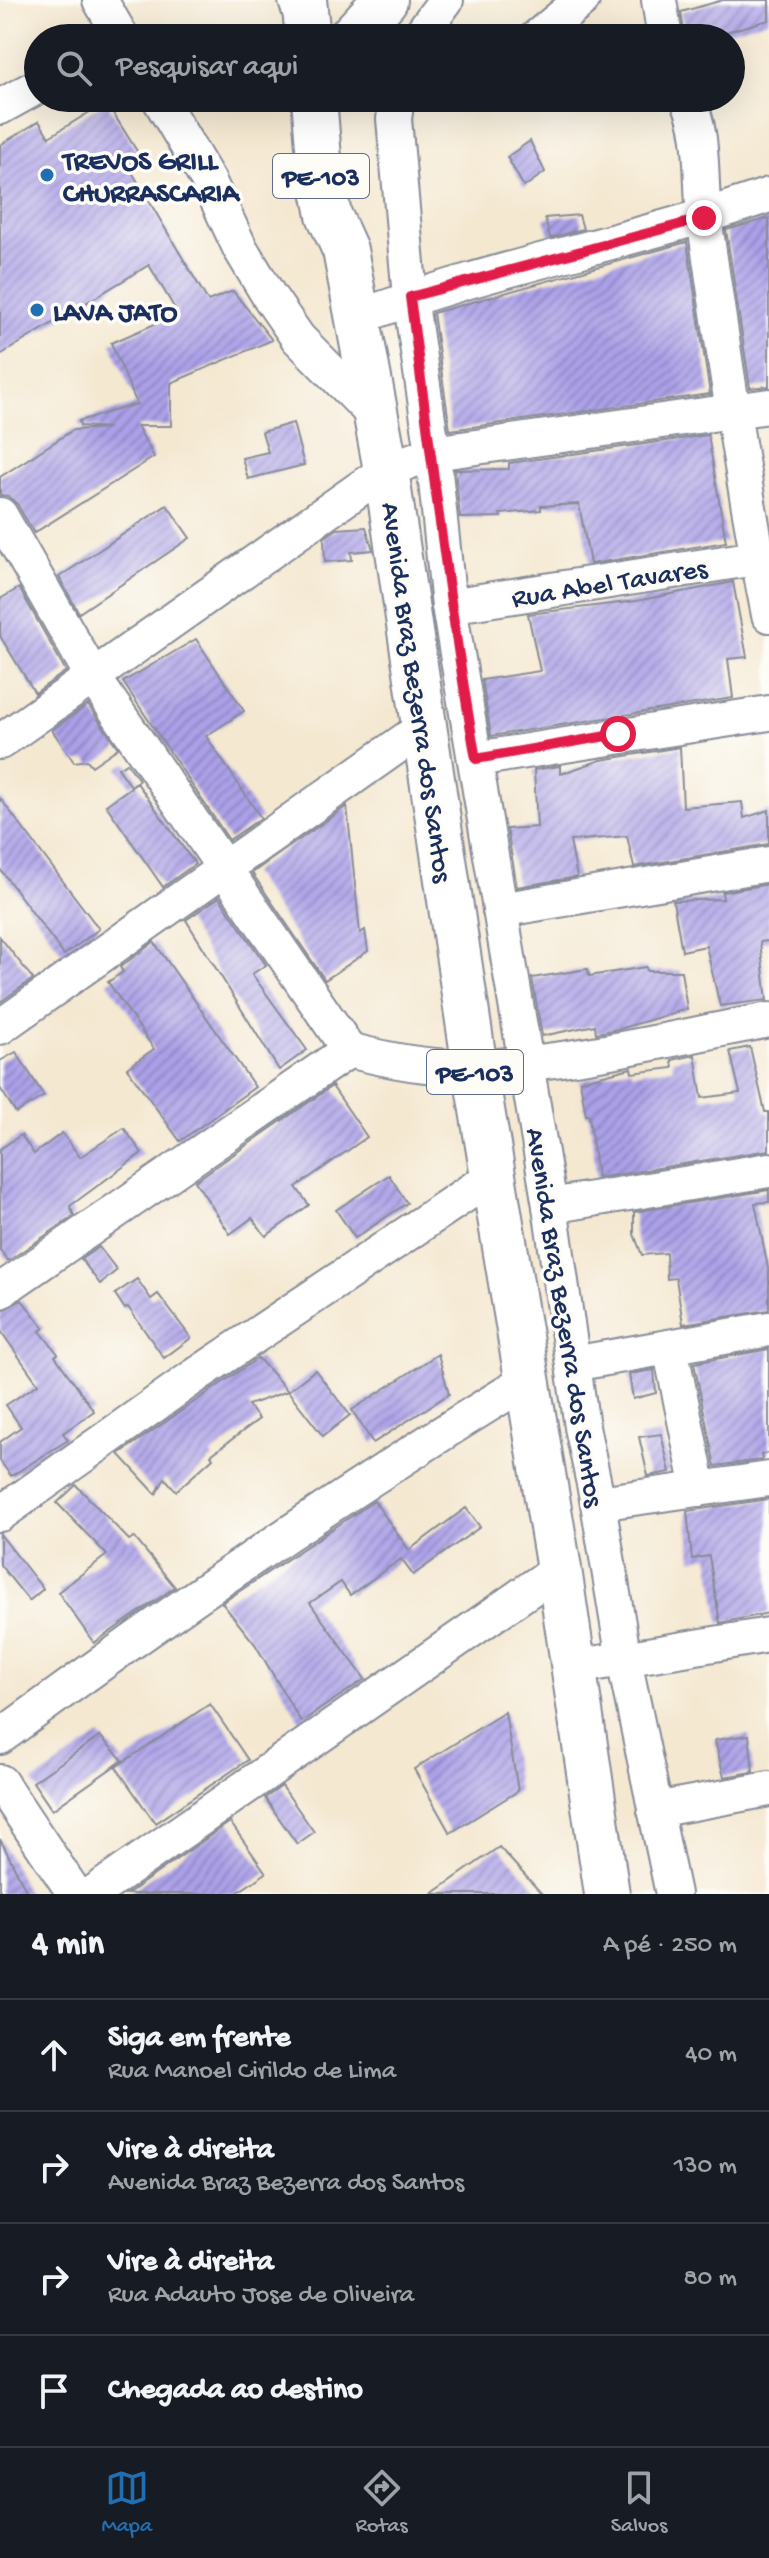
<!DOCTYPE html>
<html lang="pt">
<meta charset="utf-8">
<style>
body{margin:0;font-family:"Gochi Hand",sans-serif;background:#242831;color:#f1f3f6}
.stop{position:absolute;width:24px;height:24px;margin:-18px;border:6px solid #e11d48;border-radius:50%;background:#fff}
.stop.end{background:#e11d48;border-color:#fff;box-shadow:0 2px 8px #0008}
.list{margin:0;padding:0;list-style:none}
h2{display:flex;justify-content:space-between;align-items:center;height:104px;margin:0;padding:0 32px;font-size:34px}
h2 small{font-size:26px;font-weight:400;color:#9ea1a6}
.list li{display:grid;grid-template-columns:52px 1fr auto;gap:24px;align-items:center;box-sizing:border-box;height:112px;padding:0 32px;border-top:2px solid #363941}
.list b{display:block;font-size:30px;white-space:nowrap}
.list p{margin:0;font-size:26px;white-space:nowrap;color:#9ea1a6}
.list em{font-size:26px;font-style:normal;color:#9ea1a6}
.icon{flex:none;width:44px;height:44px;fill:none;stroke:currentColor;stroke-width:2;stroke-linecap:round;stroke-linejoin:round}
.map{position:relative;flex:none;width:769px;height:1894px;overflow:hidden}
.search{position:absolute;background:#171b24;box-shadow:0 8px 32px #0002;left:24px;right:24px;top:24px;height:88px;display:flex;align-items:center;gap:20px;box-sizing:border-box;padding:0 28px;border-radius:44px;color:#9ea1a6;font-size:30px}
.sheet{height:552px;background:#171b24}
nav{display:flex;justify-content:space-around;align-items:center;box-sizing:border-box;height:112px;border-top:2px solid #363941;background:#171b24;font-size:22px;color:#9ea1a6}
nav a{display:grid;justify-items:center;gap:4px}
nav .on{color:#1f6fb2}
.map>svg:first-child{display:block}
.building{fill:url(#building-hatch)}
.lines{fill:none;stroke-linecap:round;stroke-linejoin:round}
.minor-casing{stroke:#888c98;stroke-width:38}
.major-casing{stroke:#888c98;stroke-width:48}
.highway-casing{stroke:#888c98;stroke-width:48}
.minor{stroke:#fff;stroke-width:34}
.major{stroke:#fff;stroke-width:44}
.highway{stroke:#fff;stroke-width:44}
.route{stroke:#e11d48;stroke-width:10}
.poi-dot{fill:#1f6fb2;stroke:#fdfcf7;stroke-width:3}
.labels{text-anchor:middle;stroke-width:7;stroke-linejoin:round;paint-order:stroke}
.shield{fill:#fdfcf7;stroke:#5f6c8c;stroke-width:2}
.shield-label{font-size:26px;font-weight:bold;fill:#1b2f5e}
.poi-label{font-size:28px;font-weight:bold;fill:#1b2f5e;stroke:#fdfcf7;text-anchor:start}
.street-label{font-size:28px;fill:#1b2f5e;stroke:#fdfcf7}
</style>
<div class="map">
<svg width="769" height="1894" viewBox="0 0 769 1894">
<defs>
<pattern id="building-hatch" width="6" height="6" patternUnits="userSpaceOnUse" patternTransform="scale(2)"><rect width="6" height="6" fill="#aca0e8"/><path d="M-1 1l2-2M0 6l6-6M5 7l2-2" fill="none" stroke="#8b83bf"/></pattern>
</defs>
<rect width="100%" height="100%" fill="#fdfcf7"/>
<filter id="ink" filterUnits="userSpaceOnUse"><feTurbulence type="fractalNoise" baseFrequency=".0125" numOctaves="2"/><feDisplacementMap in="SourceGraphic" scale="16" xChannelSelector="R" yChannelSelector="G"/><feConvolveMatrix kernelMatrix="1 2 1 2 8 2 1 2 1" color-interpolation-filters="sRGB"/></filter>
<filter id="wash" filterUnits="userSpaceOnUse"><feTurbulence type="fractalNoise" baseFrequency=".006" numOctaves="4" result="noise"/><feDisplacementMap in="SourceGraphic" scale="32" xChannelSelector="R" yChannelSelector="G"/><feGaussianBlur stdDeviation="1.8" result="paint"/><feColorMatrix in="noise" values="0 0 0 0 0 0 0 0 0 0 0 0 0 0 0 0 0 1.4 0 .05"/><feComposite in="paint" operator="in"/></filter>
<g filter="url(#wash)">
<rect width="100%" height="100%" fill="#f4e8d1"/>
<g id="blocks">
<!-- building -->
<g class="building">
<path d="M723 0H769V20L704 38H685L681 12Z"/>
<path d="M106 102 142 159 129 167 208 301 233 291 272 340 171 383V426H137L154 457 34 533 17 504 8 496 0 495V477L73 430 109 428 80 426 79 421 137 404 111 343 178 314 149 265 0 355V145L39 121 49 137Z"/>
<path d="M530 141 545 172 524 187 507 157Z"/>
<path d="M579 215 583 229 550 238 545 218Z"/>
<path d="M769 218V386L750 388 726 230Z"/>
<path d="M687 242 710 394 450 430 433 313Z"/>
<path d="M293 423 304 465 248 479 242 458 268 452 262 432Z"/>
<path d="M708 435 726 542 590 564 579 504 541 506V510L500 514 501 517 460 518 455 470 509 469V463Z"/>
<path d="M167 505 190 538 79 613 59 577Z"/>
<path d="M366 527 373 550 351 552 352 560 325 562 324 538 337 529Z"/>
<path d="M733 582 747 657 728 659 733 698 491 736 482 680 540 671 528 614 636 601Z"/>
<path d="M19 588 66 671 35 693 0 636V599Z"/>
<path d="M196 639 244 711 206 736 261 818 229 840 123 682Z"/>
<path d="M88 705 118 748 92 766 87 760 74 762 52 730Z"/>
<path d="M680 747 683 807 742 802 744 818 769 810V844L634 867 627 836 570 841 577 877 517 887 507 829 537 827 534 770 560 766V774L601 760Z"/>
<path d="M127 763 139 780 131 786 118 768Z"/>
<path d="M137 783 195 864 163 887 106 805Z"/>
<path d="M0 798 99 929 64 955 0 869Z"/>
<path d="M347 806 360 933 365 930 368 951 325 980 252 873Z"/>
<path d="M769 884V941L760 942 767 1000 720 1006 706 946 682 951 673 901 723 899 722 892Z"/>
<path d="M219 897 266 965 252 974 307 1050 279 1070 186 920Z"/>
<path d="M0 937 33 979 0 1002Z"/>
<path d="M154 942 255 1087 180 1141 127 1068 154 1049 108 982 123 972 120 967Z"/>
<path d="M646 967 647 971H681L687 1009 619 1029 596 1033 595 1025 542 1036 532 978 588 969 589 976Z"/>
<path d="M750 1047 765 1112H769V1150L597 1178 589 1115H586L580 1081 631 1068 632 1073 673 1068 672 1060 695 1055 702 1098 740 1093 730 1051Z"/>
<path d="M16 1052 44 1096 16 1113 0 1088V1061Z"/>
<path d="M332 1086 367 1137 296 1187 309 1205 266 1236 252 1218 230 1234 195 1181Z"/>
<path d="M124 1128 142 1153 70 1206 74 1216 8 1261 0 1250V1149L21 1135 34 1154 62 1133 80 1157Z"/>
<path d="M389 1175 407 1203 355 1238 336 1210Z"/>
<path d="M769 1190V1202L755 1203 769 1273V1310L683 1324 676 1278 667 1279 666 1253 642 1255 634 1234V1212Z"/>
<path d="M99 1247 117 1270 100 1284 81 1259Z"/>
<path d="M137 1279 151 1299 158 1294 191 1338 164 1358 128 1307 125 1309 115 1294Z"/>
<path d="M22 1300 44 1328 40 1331 58 1354 55 1356 94 1411 63 1433 68 1440 11 1476 0 1461V1442L21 1427 6 1405 38 1384 0 1330V1311Z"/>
<path d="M769 1349V1453L761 1454 762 1460 715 1466 694 1363Z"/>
<path d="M438 1354 449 1394 373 1443 352 1410Z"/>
<path d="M258 1358 288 1391 248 1405 259 1419 211 1455 213 1458 176 1491 165 1478 156 1494 119 1454Z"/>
<path d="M315 1370 350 1415 323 1436 288 1391Z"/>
<path d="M654 1370 656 1393 633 1399 629 1374Z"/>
<path d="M661 1434 670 1472 648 1476 639 1437Z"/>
<path d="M76 1485 129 1540 134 1537 175 1587 94 1643 58 1592 107 1555 57 1503Z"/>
<path d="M769 1499V1613L720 1623 709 1556 692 1559 687 1511Z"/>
<path d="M374 1501 409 1550 466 1508 480 1527 413 1575 401 1559 350 1595 341 1582 310 1603 365 1679 301 1722 255 1644 222 1603Z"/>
<path d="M0 1534 43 1589 29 1601 0 1565Z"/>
<path d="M210 1704 248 1760 155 1823 116 1767Z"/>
<path d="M505 1712 518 1791 450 1833 414 1769Z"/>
<path d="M749 1735 753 1772 724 1777 715 1740Z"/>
<path d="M100 1736 123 1760 52 1810 33 1782Z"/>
<path d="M282 1786 314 1832 297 1844 265 1798Z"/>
<path d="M230 1822 266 1873 235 1894H127Z"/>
<path d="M0 1839 28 1894H0Z"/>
<path d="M499 1847 542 1894H432Z"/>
</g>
</g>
</g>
<g filter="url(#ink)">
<use href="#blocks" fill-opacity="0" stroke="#888c98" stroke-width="2"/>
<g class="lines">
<!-- minor casing -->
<g class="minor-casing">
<g id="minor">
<path d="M100 0 122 38"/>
<path d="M659 0 665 38"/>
<path d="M418 38 446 0"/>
<path d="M536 38 582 0"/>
<path d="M159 98 209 182 240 248 269 296 298 338 375 416"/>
<path d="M397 98 394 119 410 297 433 453 449 606 550 1206 582 1427 598 1503 624 1660 673 1894"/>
<path d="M687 98C706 133 699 185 705 224 724 355 743 485 769 615"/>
<path d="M0 107 38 86"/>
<path d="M357 318C491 267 634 242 769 195"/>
<path d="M0 515 93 677 349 1050C390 1061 433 1069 477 1067 569 1064 677 1037 769 1020"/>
<path d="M449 606 769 556"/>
<path d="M0 742 386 470 433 453 769 406"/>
<path d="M476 759 769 713"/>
<path d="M500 910 769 864"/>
<path d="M0 1027 424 727"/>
<path d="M550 1206 769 1170"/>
<path d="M0 1291 349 1050"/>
<path d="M670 1347 699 1489"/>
<path d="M573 1364 769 1329"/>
<path d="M598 1503 769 1479"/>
<path d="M0 1514 195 1376 493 1176"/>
<path d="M574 1667 769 1635"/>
<path d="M0 1737C171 1611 346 1491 528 1380"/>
<path d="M0 1782 75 1894"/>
<path d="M655 1810 769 1789"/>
<path d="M92 1894 559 1569"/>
</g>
</g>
<!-- major casing -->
<g class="major-casing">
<g id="major">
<path d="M304 0 308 38"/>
<path d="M314 98 320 170 329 215 345 250 386 470 475 1068 559 1569 607 1894"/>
</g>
</g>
<!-- highway casing -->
<g class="highway-casing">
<g id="highway">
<path d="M301 0 304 8"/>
<path d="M350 38 385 0"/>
</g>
</g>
<!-- minor -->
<use href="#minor" class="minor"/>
<!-- major -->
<use href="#major" class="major"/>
<!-- highway -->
<use href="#highway" class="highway"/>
</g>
</g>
<g class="lines" filter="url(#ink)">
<!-- route -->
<path class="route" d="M618 734 476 759C449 606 431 452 410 297L704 218"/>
</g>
<!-- markers -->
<g class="poi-dot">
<circle cx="47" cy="175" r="8"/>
<circle cx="37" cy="310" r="8"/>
</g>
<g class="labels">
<!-- shield labels -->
<g class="shield">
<rect x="273" y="154" width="96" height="44" rx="6"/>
<rect x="427" y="1050" width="96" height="44" rx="6"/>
</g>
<g class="shield-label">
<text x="321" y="185">PE-103</text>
<text x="475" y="1081">PE-103</text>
</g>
<!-- poi labels -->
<g class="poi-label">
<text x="63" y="169">TREVOS GRILL<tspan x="63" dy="32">CHURRASCARIA</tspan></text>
<text x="53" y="320">LAVA JATO</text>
</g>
<!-- street labels -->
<g class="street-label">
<text transform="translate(609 581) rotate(-9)" y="10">Rua Abel Tavares</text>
<text transform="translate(419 692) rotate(82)" y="10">Avenida Braz Bezerra dos Santos</text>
<text transform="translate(567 1317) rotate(81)" y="10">Avenida Braz Bezerra dos Santos</text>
</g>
</g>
</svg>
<div class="stop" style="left:618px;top:734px"></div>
<div class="stop end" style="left:704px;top:218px"></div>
<div class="search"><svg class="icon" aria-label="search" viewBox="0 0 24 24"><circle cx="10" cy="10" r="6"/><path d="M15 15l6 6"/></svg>Pesquisar aqui</div>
</div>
<section class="sheet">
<h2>4 min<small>A pé · 250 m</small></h2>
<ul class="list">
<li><svg class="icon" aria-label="ahead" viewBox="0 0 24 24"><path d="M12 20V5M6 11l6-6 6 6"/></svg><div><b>Siga em frente</b><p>Rua Manoel Cirildo de Lima</p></div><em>40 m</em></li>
<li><svg class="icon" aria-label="right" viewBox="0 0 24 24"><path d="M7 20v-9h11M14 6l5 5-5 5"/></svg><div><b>Vire à direita</b><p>Avenida Braz Bezerra dos Santos</p></div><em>130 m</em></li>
<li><svg class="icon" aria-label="right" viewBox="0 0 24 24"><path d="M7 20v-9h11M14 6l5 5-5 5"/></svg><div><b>Vire à direita</b><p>Rua Adauto Jose de Oliveira</p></div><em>80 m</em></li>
<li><svg class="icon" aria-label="arrive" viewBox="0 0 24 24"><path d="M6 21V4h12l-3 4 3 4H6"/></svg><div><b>Chegada ao destino</b></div></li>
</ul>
</section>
<nav>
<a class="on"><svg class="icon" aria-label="map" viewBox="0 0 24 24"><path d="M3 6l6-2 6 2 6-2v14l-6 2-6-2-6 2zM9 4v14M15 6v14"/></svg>Mapa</a>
<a><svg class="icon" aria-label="directions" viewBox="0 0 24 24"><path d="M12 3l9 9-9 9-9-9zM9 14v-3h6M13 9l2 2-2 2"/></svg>Rotas</a>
<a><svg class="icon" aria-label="saved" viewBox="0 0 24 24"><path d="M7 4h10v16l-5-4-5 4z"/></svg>Salvos</a>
</nav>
